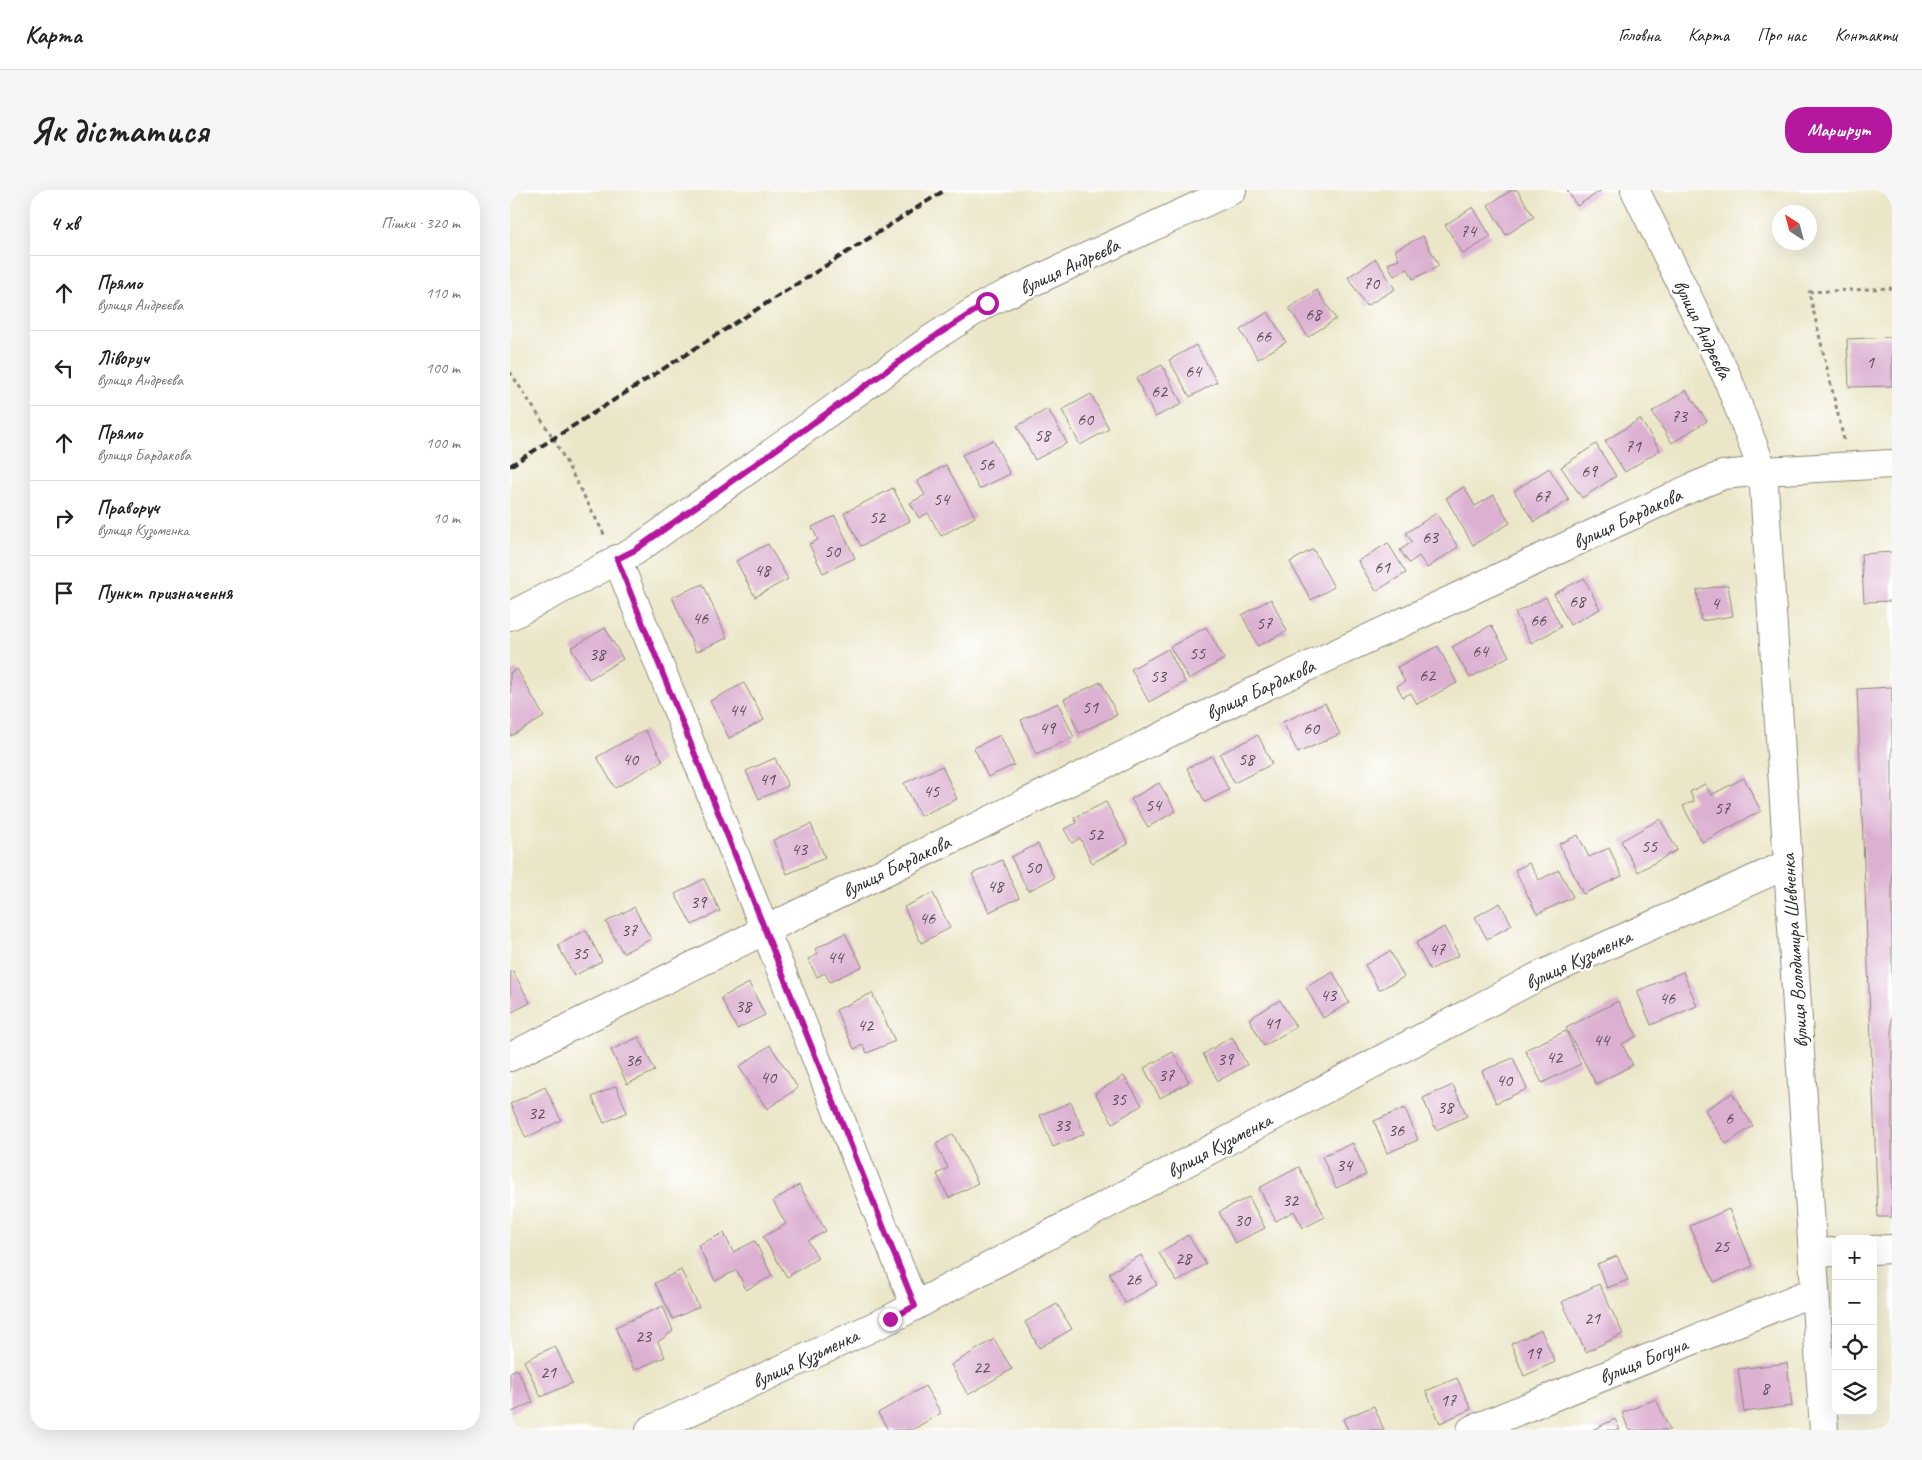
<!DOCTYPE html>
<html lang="uk">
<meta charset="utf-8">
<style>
body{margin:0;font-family:Caveat,sans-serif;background:#f6f6f6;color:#222}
.controls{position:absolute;right:15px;bottom:15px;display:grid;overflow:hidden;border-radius:10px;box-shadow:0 5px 20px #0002}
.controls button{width:45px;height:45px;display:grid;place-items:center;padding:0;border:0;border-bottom:1px solid #e0e0e0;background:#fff;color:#222;font:25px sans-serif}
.compass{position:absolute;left:1262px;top:15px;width:45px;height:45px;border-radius:50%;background:#fff;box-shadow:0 5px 20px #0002;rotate:324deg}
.stop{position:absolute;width:15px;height:15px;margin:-11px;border:4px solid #b5179e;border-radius:50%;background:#fff}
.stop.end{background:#b5179e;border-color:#fff;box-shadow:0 1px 5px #0008}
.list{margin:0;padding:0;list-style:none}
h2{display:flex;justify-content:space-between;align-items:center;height:65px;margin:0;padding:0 20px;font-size:21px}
h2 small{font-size:16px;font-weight:400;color:#767676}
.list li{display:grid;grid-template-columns:32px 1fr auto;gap:15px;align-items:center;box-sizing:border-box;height:75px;padding:0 20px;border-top:1px solid #e0e0e0}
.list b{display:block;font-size:19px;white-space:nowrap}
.list p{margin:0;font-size:16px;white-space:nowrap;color:#767676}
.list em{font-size:16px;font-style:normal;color:#767676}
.icon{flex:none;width:28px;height:28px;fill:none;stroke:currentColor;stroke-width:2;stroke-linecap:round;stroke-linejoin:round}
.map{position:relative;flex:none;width:1382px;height:1240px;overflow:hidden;border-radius:20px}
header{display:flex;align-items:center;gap:30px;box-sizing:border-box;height:70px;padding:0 25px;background:#fff;border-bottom:1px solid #e0e0e0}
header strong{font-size:24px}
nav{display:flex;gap:28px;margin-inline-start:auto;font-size:18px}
.intro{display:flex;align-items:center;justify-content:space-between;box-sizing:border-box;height:120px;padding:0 30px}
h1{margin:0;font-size:35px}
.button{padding:12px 22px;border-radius:20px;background:#b5179e;color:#fff;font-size:18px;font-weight:700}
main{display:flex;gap:30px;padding:0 30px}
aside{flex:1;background:#fff;border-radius:20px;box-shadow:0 5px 20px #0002}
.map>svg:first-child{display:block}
.building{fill:#dcb0d1}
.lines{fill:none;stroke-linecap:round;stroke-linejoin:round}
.minor-casing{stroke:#8b887a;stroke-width:30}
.path{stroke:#8b887a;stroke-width:3;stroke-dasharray:4 4;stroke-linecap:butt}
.minor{stroke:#fff;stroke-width:28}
.rail{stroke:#2b2b2b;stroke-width:4;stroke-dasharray:8 4;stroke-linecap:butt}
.route{stroke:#b5179e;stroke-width:6}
.labels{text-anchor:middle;stroke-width:5;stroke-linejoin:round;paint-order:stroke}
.number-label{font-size:18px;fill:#574c54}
.street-label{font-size:20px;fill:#2b2b2b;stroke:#fff}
</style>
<header>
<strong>Карта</strong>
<nav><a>Головна</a><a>Карта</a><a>Про нас</a><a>Контакти</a></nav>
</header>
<div class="intro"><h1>Як дістатися</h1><a class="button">Маршрут</a></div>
<main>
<aside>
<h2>4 хв<small>Пішки · 320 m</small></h2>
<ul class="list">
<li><svg class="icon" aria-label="ahead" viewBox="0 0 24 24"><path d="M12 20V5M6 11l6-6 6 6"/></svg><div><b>Прямо</b><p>вулиця Андрєєва</p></div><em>110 m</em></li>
<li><svg class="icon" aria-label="left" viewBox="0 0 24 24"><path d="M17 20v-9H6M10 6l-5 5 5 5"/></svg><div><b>Ліворуч</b><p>вулиця Андрєєва</p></div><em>100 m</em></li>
<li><svg class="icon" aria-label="ahead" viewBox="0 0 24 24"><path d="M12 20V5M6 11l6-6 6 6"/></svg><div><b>Прямо</b><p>вулиця Бардакова</p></div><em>100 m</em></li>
<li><svg class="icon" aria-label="right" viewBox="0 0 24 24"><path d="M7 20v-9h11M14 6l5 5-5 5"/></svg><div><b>Праворуч</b><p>вулиця Кузьменка</p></div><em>10 m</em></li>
<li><svg class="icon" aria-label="arrive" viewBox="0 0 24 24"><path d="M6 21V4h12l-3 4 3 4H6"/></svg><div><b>Пункт призначення</b></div></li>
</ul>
</aside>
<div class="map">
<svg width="1382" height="1240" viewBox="0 0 1382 1240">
<rect width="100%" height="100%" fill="#fff"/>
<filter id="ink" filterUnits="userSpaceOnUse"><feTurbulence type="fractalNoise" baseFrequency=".02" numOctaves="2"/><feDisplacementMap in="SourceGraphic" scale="10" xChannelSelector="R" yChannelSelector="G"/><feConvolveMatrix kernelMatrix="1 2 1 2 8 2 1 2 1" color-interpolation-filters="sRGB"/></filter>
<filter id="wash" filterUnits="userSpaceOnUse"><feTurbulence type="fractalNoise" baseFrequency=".0096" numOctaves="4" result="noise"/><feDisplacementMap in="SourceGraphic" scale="20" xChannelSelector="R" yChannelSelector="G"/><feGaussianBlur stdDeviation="1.12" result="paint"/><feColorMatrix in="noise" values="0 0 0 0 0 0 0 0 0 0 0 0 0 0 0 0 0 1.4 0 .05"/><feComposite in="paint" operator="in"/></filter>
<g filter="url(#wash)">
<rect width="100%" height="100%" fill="#ebe6c8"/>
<g id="blocks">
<!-- building -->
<g class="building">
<path d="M1002 0H1007L1024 27 996 45 978 15Z"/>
<path d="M1057 0H1092L1067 16Z"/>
<path d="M963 17 981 47 953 64 935 35Z"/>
<path d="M913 46 929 76 903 89 898 79 884 86 878 74 889 69 885 60Z"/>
<path d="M866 69 885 99 856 116 838 87Z"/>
<path d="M807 100 826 129 798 147 779 118Z"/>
<path d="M758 122 776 152 748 169 730 140Z"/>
<path d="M1382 147V196L1339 197 1337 149Z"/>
<path d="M686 155 707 192 680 207 659 170Z"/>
<path d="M652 175 672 214 645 227 626 188Z"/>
<path d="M1176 200 1197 231 1162 253 1142 222Z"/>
<path d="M581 204 599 239 570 255 552 220Z"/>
<path d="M538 219 557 253 525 270 507 236Z"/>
<path d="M1130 229 1150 260 1115 282 1095 251Z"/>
<path d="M483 250 500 284 469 299 452 265Z"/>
<path d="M1086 254 1106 286 1072 308 1051 277Z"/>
<path d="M436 275 465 327 431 346 418 323 409 328 400 313 415 305 407 291Z"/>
<path d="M1039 278 1059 310 1024 332 1004 301Z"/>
<path d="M954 297 965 316 984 305 1000 333 963 355 936 308Z"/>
<path d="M383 298 400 331 351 356 334 323Z"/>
<path d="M926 323 948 357 917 378 909 366 899 373 890 360 902 352 896 343Z"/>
<path d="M325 326 345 368 313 383 299 354 308 350 302 337Z"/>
<path d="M878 353 896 383 866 401 848 371Z"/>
<path d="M258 354 278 389 245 407 226 371Z"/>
<path d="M803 359 824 397 801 410 780 372Z"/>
<path d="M1382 362V411L1354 412 1351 364Z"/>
<path d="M1074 388 1090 419 1060 435 1044 404Z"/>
<path d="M193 394 217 448 186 462 162 407Z"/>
<path d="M1218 395 1223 426 1191 431 1187 400Z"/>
<path d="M1036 407 1051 437 1021 453 1005 423Z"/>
<path d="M761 409 777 441 748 456 732 425Z"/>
<path d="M981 435 999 466 960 488 942 457Z"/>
<path d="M696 437 714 469 679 489 660 457Z"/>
<path d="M95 438 113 469 79 489 61 458Z"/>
<path d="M928 456 947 493 907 514 901 503 893 507 887 496 895 492 887 477Z"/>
<path d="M658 459 675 492 639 512 621 479Z"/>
<path d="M7 479 34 527 1 546 0 483Z"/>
<path d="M591 492 607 525 569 543 554 509Z"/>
<path d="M234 493 254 530 219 548 200 511Z"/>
<path d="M1382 497V1027H1368L1347 499Z"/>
<path d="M548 513 564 547 526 564 511 530Z"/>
<path d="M815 513 830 544 788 563 773 532Z"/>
<path d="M135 540 153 571 105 598 87 567Z"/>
<path d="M490 545 504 575 478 587 464 558Z"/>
<path d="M748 545 762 574 724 593 710 564Z"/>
<path d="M702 566 719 600 695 612 677 578Z"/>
<path d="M265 568 278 596 249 609 236 581Z"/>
<path d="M432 576 447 609 410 626 394 593Z"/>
<path d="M1234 588 1251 621 1192 652 1173 616 1184 611 1180 602 1195 594 1201 605Z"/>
<path d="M649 593 666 621 638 637 621 609Z"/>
<path d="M596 612 618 654 582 673 570 648 562 653 554 639 567 633 564 628Z"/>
<path d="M1150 629 1167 660 1128 682 1111 651Z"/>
<path d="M301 634 315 668 277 684 263 650Z"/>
<path d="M1068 645 1079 667 1099 658 1112 686 1073 704 1049 654Z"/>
<path d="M528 654 544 688 518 701 501 667Z"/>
<path d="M492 670 509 708 479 722 462 684Z"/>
<path d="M1019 673 1029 690 1049 680 1063 707 1027 724 1005 680Z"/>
<path d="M194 689 210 721 182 735 165 704Z"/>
<path d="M423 703 440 738 411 753 394 717Z"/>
<path d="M990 713 1002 735 977 749 965 727Z"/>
<path d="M124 717 141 749 113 763 96 732Z"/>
<path d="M934 737 949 765 920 780 906 753Z"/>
<path d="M76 740 92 771 64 786 48 755Z"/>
<path d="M335 743 352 776 320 792 315 783 307 787 298 769 308 764 305 759Z"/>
<path d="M880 761 894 787 869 800 855 775Z"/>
<path d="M3 781 20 813 0 823V783Z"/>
<path d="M823 782 839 813 813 828 796 797Z"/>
<path d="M1173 782 1187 816 1141 835 1127 801Z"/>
<path d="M239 793 255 825 227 839 211 808Z"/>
<path d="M362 803 385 851 357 863 353 855 344 859 326 820Z"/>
<path d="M770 810 786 837 754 856 739 829Z"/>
<path d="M1108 811 1127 846 1112 854 1123 875 1086 894 1056 838Z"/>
<path d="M1056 841 1071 874 1032 893 1015 860Z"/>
<path d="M129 847 145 881 117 894 101 860Z"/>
<path d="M722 847 737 875 708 891 693 864Z"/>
<path d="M260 855 288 898 257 919 229 877Z"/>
<path d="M663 862 679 892 650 908 634 878Z"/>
<path d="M1003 868 1017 899 986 913 972 881Z"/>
<path d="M614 886 632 915 603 933 585 903Z"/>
<path d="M943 895 957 926 926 940 913 908Z"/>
<path d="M106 896 117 922 94 933 82 907Z"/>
<path d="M35 897 51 930 16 948 0 914Z"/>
<path d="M1222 903 1243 936 1216 954 1195 920Z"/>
<path d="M561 912 574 944 543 957 530 925Z"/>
<path d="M895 918 908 950 877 963 864 931Z"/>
<path d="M443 944 468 993 439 1008 427 984 438 978 426 954Z"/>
<path d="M843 953 856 985 826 998 812 966Z"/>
<path d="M789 977 815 1027 793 1038 784 1021 766 1031 749 998Z"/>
<path d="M289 995 316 1041 298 1051 308 1068 277 1087 253 1047 276 1034 263 1011Z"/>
<path d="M739 1007 755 1038 725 1053 709 1022Z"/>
<path d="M1219 1019 1243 1076 1204 1092 1180 1036Z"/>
<path d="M214 1043 223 1062 245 1051 262 1086 236 1100 227 1080 205 1091 188 1055Z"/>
<path d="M678 1045 696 1074 667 1092 649 1063Z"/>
<path d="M631 1065 647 1095 615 1113 599 1083Z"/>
<path d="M1107 1066 1118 1090 1097 1098 1087 1074Z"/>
<path d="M171 1080 189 1117 163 1129 145 1093Z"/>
<path d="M1089 1094 1113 1144 1076 1162 1052 1112Z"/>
<path d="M547 1114 562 1139 529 1158 515 1132Z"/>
<path d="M153 1116 163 1141 148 1152 155 1167 124 1180 105 1137Z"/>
<path d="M1031 1140 1045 1172 1014 1186 1001 1154Z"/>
<path d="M484 1149 502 1179 458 1205 441 1175Z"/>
<path d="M45 1156 62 1193 31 1207 14 1171Z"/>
<path d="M1277 1173 1282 1216 1234 1222 1228 1179Z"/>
<path d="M7 1179 23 1212 0 1223V1182Z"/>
<path d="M947 1188 961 1219 930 1233 916 1201Z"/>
<path d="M415 1196 431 1223 402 1240H378L368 1223Z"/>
<path d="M1146 1209 1160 1240H1119L1112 1223Z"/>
<path d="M864 1216 874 1240H838L833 1229Z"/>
<path d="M1105 1229 1110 1240H1082Z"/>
</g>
</g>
</g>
<g filter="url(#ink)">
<use href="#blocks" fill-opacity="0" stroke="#8b887a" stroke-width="1"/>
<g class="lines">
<!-- minor casing -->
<g class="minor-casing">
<g id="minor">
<path d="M1125 0 1217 187 1253 281 1314 1240"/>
<path d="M107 369 405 1116"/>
<path d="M0 426 125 361 421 149 477 113 722 0"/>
<path d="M0 867 255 740 741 503 1181 298 1213 285 1253 281 1382 274"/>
<path d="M1363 1060 1382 1059"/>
<path d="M1303 1063 1326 1062"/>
<path d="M140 1240 380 1129 1027 787 1278 674"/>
<path d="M961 1240 1305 1101"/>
</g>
</g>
<!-- path -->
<g class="path">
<path d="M0 182 44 249 95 346"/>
<path d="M1334 250 1299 102 1382 98"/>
</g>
<!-- minor -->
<use href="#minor" class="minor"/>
<!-- rail -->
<path class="rail" d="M0 276 435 0"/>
</g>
</g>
<g class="lines" filter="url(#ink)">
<!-- route -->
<path class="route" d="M380 1129 405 1116 107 369 125 360 421 149 477 113"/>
</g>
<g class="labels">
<!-- number labels -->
<g class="number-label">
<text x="958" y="47">74</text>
<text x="861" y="99">70</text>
<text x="803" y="130">68</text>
<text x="753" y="152">66</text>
<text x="1360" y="178">1</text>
<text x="683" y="187">64</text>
<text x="649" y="207">62</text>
<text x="1169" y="232">73</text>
<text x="575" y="235">60</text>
<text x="532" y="251">58</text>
<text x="1123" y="262">71</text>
<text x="476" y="280">56</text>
<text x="1079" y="287">69</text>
<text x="1032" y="312">67</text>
<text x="431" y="315">54</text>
<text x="367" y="333">52</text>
<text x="920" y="353">63</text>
<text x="322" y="367">50</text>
<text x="872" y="383">61</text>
<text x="252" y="386">48</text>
<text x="1067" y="417">68</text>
<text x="1205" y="419">4</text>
<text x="190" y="434">46</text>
<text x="1028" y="436">66</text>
<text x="754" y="439">57</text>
<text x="970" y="467">64</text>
<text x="687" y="469">55</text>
<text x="87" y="470">38</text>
<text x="917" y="491">62</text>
<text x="648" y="492">53</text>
<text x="580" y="523">51</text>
<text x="227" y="526">44</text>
<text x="537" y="544">49</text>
<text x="801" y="544">60</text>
<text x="120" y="575">40</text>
<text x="736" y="575">58</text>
<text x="257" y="595">41</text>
<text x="421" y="607">45</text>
<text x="643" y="621">54</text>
<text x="1212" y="624">57</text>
<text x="585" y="650">52</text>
<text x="1139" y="662">55</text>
<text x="289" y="665">43</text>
<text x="523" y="683">50</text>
<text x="485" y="702">48</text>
<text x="188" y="718">39</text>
<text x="417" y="734">46</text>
<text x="119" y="746">37</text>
<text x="927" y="765">47</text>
<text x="70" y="769">35</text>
<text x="325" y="773">44</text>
<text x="818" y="811">43</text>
<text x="1157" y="814">46</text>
<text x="233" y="822">38</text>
<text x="762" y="839">41</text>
<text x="355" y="841">42</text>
<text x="1091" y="856">44</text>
<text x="1044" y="873">42</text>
<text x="715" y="875">39</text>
<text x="123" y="876">36</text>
<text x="656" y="891">37</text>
<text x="258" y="893">40</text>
<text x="994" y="896">40</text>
<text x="608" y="915">35</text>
<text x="935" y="923">38</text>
<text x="26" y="929">32</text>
<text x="1219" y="934">6</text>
<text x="552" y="941">33</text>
<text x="886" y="946">36</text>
<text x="834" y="981">34</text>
<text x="780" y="1016">32</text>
<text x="732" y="1036">30</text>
<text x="1211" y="1062">25</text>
<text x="673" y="1074">28</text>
<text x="623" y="1095">26</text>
<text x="1082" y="1134">21</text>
<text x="133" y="1152">23</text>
<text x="1023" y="1169">19</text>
<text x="471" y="1183">22</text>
<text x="38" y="1188">21</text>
<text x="1255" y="1204">8</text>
<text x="938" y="1216">17</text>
</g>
<!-- street labels -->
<g class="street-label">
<text transform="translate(559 76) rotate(-25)" y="7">вулиця Андрєєва</text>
<text transform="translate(1193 139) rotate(64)" y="7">вулиця Андрєєва</text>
<text transform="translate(1117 328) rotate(-25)" y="7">вулиця Бардакова</text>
<text transform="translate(750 499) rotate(-25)" y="7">вулиця Бардакова</text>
<text transform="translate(386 676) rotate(-26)" y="7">вулиця Бардакова</text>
<text transform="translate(1284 761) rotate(-94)" y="7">вулиця Володимира Шевченка</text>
<text transform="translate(1068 769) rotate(-25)" y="7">вулиця Кузьменка</text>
<text transform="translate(709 955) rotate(-28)" y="7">вулиця Кузьменка</text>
<text transform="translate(295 1168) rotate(-25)" y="7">вулиця Кузьменка</text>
<text transform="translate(1133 1170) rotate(-22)" y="7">вулиця Богуна</text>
</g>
</g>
</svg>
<div class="controls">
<button>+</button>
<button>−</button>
<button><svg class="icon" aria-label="locate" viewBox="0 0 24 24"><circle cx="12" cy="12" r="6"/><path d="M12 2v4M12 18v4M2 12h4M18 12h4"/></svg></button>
<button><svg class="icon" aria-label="layers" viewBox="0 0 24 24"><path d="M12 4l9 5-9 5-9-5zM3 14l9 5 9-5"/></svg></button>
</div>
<svg class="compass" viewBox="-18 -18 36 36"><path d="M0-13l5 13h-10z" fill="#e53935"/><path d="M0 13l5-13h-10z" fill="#767676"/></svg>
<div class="stop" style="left:477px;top:113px"></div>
<div class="stop end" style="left:380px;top:1129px"></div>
</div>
</main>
